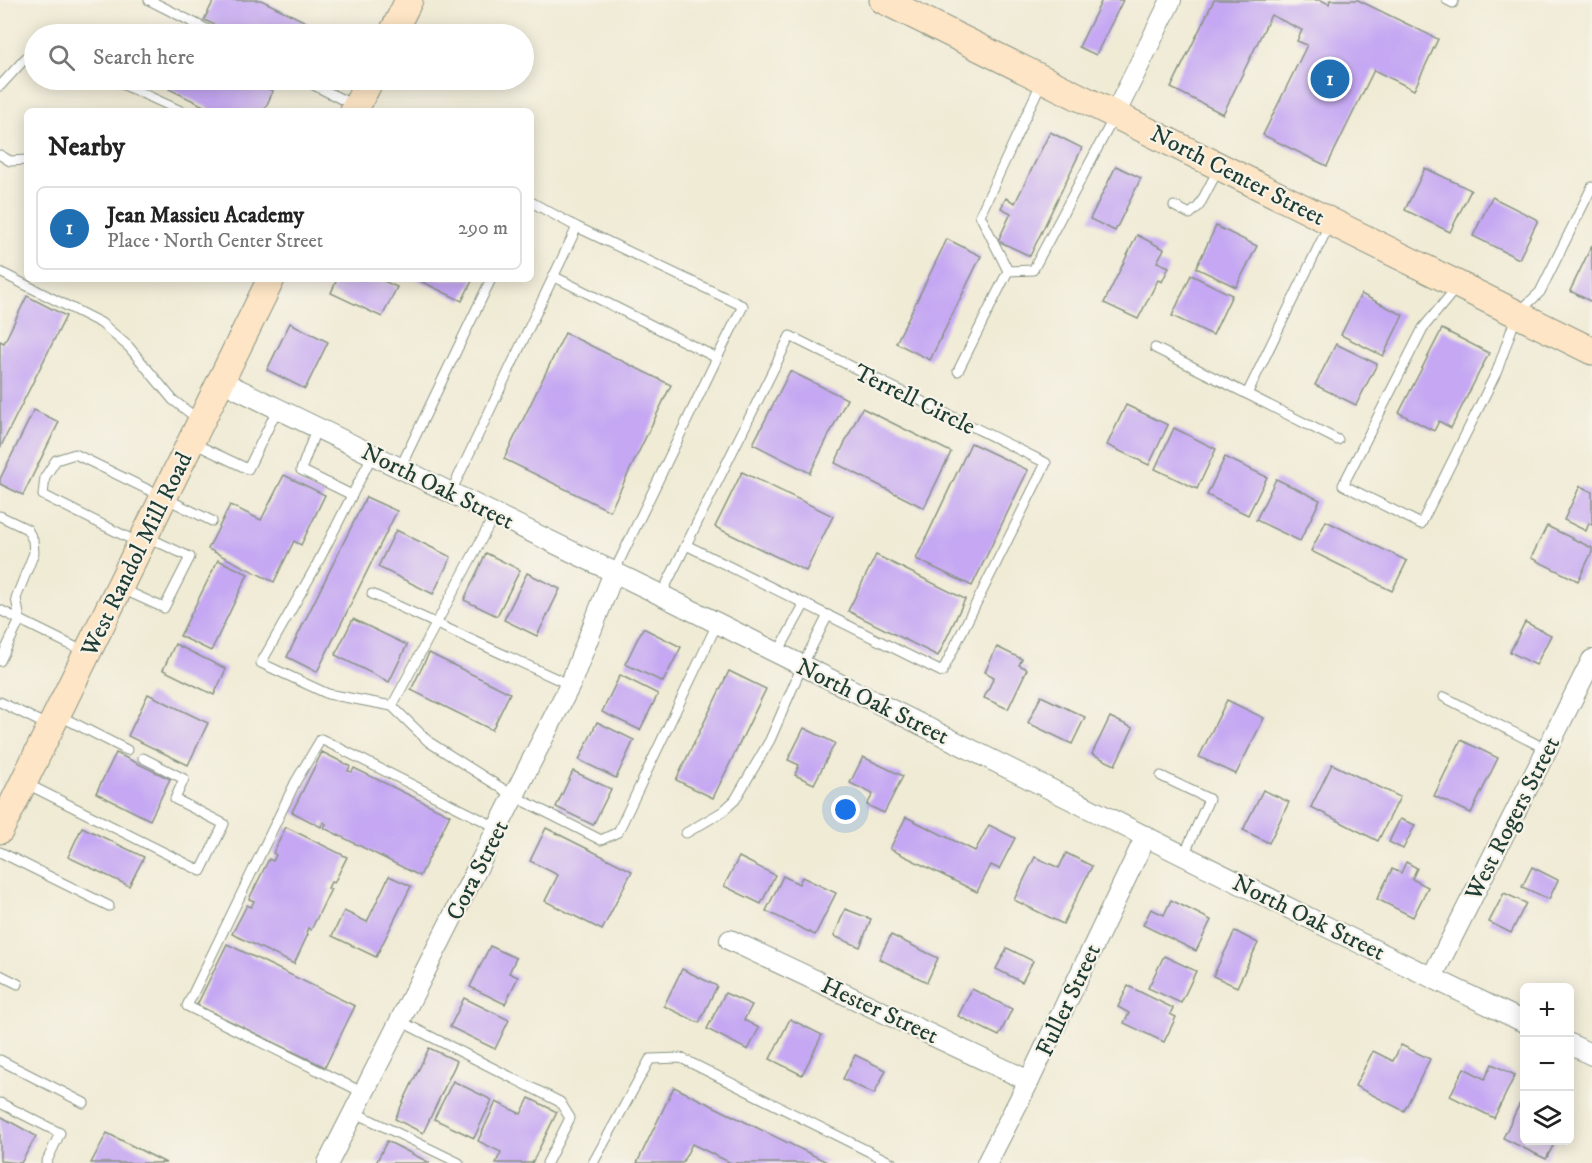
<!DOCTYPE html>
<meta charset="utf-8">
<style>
body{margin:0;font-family:"IM FELL DW Pica",serif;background:#f2f2f2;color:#222}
.controls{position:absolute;right:18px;bottom:18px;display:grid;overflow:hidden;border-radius:9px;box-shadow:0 3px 15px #0003}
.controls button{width:54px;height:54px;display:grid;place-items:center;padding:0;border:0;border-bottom:2px solid #e0e0e0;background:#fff;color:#222;font:30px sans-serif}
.you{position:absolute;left:846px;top:810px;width:21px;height:21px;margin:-15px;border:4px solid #fff;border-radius:50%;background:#1a73e8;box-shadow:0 0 0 9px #1a73e833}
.badge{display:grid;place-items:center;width:39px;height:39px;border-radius:50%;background:#1f6fb2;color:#fff;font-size:20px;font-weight:700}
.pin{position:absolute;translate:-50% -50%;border:3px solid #fff;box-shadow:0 2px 6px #0006}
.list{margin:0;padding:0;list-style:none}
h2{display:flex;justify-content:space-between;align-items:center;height:78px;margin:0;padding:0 24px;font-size:26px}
h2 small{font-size:20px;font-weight:400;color:#767676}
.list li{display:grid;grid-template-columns:39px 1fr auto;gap:18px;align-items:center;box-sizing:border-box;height:84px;margin:0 12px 12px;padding:0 12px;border:2px solid #e0e0e0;border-radius:9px}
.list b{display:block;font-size:22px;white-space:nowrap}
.list p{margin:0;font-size:20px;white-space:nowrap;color:#767676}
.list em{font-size:20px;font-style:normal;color:#767676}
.icon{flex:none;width:33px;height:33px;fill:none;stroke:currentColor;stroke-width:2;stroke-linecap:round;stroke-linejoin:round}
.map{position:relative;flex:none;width:1592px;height:1163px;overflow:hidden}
.search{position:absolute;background:#fff;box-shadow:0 3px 15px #0003;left:24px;top:24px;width:510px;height:66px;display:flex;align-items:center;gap:15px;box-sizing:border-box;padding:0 21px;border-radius:33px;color:#767676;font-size:22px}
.panel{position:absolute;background:#fff;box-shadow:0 3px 15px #0003;left:24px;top:108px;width:510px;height:174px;border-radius:9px}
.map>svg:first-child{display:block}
.building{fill:#c5a7f3}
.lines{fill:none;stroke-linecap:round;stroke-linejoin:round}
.service-casing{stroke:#889484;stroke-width:11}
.minor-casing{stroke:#889484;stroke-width:22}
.secondary-casing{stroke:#889484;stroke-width:29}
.service{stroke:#fff;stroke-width:9}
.minor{stroke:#fff;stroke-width:20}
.secondary{stroke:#fde5c5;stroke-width:27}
.labels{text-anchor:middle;stroke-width:4.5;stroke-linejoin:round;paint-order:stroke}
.street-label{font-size:24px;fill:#1f3d34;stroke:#f7f3e8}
</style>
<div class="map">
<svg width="1592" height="1163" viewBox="0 0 1592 1163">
<rect width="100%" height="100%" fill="#f7f3e8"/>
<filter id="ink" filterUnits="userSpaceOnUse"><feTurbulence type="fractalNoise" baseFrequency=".0167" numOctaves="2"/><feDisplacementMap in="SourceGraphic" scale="12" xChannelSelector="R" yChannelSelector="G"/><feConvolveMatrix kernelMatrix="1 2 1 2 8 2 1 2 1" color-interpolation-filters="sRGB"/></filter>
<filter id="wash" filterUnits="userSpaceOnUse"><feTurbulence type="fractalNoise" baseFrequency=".008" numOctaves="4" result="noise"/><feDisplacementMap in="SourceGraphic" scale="24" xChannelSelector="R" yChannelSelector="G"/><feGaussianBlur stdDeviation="1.35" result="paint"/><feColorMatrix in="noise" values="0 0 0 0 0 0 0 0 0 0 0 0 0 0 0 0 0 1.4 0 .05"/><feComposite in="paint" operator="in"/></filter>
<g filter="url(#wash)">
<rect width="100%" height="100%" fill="#f0ebd5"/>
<g id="blocks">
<!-- building -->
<g class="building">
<path d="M214 0H261L308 23 303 34H234L204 20Z"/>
<path d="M1102 0H1123L1096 55 1079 47Z"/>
<path d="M1214 0H1321L1329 4 1330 0H1358L1438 39 1414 90 1374 70 1327 166 1263 135 1307 45 1297 41 1302 30 1271 15 1223 114 1171 88Z"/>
<path d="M174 80H249L273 91 264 111H214L169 89Z"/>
<path d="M1050 132 1082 148 1030 256 998 241 1011 213 1001 208 1006 198 1015 203Z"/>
<path d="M1116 166 1141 178 1115 231 1090 219Z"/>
<path d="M1425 168 1471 190 1450 232 1405 210Z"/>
<path d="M1492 197 1538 220 1519 259 1473 236Z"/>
<path d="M1216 226 1257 246 1236 287 1196 268Z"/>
<path d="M1137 235 1164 249 1157 262 1169 267 1162 282 1158 280 1138 319 1104 303Z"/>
<path d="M947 239 981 256 930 360 896 343Z"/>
<path d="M1592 245V302L1570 291Z"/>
<path d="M1191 275 1232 295 1213 335 1172 316Z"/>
<path d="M337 279H379L397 287 382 317 331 293Z"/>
<path d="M416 279H473L462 301Z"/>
<path d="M1361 294 1403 315 1383 356 1341 335Z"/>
<path d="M27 296 66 316 0 448V341L4 343Z"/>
<path d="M290 323 328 342 305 389 267 370Z"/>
<path d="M1442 329 1489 353 1451 428 1439 421 1434 431 1399 413Z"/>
<path d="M565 333 671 385 610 511 504 459Z"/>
<path d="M1336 344 1377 364 1356 405 1315 385Z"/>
<path d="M790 371 847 399 810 473 753 444Z"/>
<path d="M1126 405 1168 425 1149 465 1107 445Z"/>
<path d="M862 408 951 452 924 508 835 463Z"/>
<path d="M34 410 59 422 23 495 0 484V479Z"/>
<path d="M1174 428 1216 449 1197 489 1155 469Z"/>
<path d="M971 443 1028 470 972 586 916 559Z"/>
<path d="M1225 457 1267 477 1248 515 1207 495Z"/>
<path d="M742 472 833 516 806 571 715 527Z"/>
<path d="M284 475 325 495 301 545 294 541 274 582 208 549 230 505 261 520Z"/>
<path d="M1276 479 1320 500 1300 541 1256 520Z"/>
<path d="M1580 486 1592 492V525L1589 523 1586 531 1564 520Z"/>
<path d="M366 497 397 511 317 672 287 657Z"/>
<path d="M1326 521 1407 561 1392 591 1311 551Z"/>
<path d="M1547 526 1592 548V552L1578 581 1531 558Z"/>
<path d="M396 530 451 557 433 594 378 567Z"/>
<path d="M486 553 520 570 497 616 464 600Z"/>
<path d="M876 555 965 599 938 656 848 611Z"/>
<path d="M218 560 248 574 211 651 180 636Z"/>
<path d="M527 573 560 589 537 636 504 620Z"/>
<path d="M353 619 407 645 389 682 335 655Z"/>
<path d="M1525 622 1551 635 1536 665 1510 652Z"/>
<path d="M643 628 681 647 663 682 625 664Z"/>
<path d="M175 644 226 669 214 695 163 670Z"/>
<path d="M997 647 1022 659 1019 665 1027 669 1008 709 984 698 994 677 985 672Z"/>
<path d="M429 653 510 693 492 730 411 690Z"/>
<path d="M729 671 766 689 713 798 676 780Z"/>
<path d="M620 675 658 694 640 730 602 712Z"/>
<path d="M148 694 208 723 188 765 128 736Z"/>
<path d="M1041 696 1085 717 1072 744 1028 723Z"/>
<path d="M1227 700 1264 718 1236 774 1199 757Z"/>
<path d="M1110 717 1133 728 1115 765 1092 754Z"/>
<path d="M597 722 634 740 616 778 579 760Z"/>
<path d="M804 728 835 743 814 784 795 775 799 765 788 760Z"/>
<path d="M1461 740 1498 758 1471 813 1434 796Z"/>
<path d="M322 752 350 766 348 771 352 772 354 768 450 815 420 876 324 828 326 824 323 822 321 827 292 812Z"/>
<path d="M116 753 170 779 150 820 96 793Z"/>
<path d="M863 757 903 776 884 813 867 805 873 794 850 783Z"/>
<path d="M1332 764 1400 797 1378 841 1311 807Z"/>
<path d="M573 771 611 789 593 825 556 807Z"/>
<path d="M1263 790 1289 802 1269 843 1243 830Z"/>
<path d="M906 817 975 851 989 825 1015 838 999 869 991 865 977 892 890 849Z"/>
<path d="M1400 819 1415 825 1403 849 1389 842Z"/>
<path d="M82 827 144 857 129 886 68 857Z"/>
<path d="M286 827 347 857 334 883 331 882 328 888 331 889 311 930 308 928 306 933 308 934 294 964 232 934 247 905 251 907 254 901 249 899 269 859 273 861 276 855 273 853Z"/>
<path d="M546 828 632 871 602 930 545 901 558 875 530 861Z"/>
<path d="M1066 853 1092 866 1063 924 1014 900 1035 857 1059 868Z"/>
<path d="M739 857 775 875 761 904 724 886Z"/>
<path d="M1406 862 1417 868 1412 879 1428 887 1413 917 1377 899 1392 869 1401 873Z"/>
<path d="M1532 867 1558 880 1549 899 1522 887Z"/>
<path d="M389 876 411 886 376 957 332 936 344 911 367 922Z"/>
<path d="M783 876 799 884 802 877 836 893 815 935 766 911Z"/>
<path d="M1504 893 1526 903 1511 933 1489 922Z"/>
<path d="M1171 900 1211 920 1196 951 1143 925 1151 909 1164 915Z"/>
<path d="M845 909 871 919 860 947 834 936Z"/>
<path d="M1235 931 1258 943 1237 987 1213 976Z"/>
<path d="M891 935 938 958 927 982 879 959Z"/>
<path d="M227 944 355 1006 325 1067 197 1005Z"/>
<path d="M490 946 516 958 509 973 518 977 505 1004 470 987Z"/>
<path d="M1007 948 1033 961 1022 982 996 969Z"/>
<path d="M1164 956 1196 971 1181 1003 1148 988Z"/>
<path d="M682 969 717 986 699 1023 664 1006Z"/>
<path d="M1128 986 1173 1008 1170 1014 1176 1017 1164 1042 1124 1023 1129 1013 1118 1007Z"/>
<path d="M972 989 1012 1009 999 1036 958 1016Z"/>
<path d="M725 993 752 1005 744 1020 759 1028 748 1050 707 1029Z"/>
<path d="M464 998 509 1020 495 1049 450 1027Z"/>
<path d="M790 1019 822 1035 802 1075 770 1059Z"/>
<path d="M1401 1045 1430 1059 1404 1111 1355 1086 1373 1051 1393 1061Z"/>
<path d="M429 1048 457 1061 423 1133 395 1119Z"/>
<path d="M855 1055 886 1070 874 1094 843 1079Z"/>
<path d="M1492 1064 1515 1075 1494 1118 1450 1096 1464 1068 1485 1079Z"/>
<path d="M453 1081 492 1100 474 1138 434 1119Z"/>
<path d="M674 1087 829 1163H731L692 1144 682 1163H637Z"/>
<path d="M529 1098 557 1112 532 1163H496L501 1152 478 1141 496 1102 521 1114Z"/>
<path d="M1521 1101 1524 1103V1140H1556L1546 1159 1503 1138Z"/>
<path d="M0 1116 36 1136 21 1163 0 1161Z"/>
<path d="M107 1133 166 1163H91Z"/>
<path d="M387 1141 430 1163H376Z"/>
</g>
</g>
</g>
<g filter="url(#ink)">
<use href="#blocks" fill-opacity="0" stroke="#889484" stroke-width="1.5"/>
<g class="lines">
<!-- service casing -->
<g class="service-casing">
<g id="service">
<path d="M149 0 216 34"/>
<path d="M1447 0 1453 3 1454 0"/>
<path d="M113 80 181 111"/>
<path d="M304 80 355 106"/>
<path d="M1042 81 980 215 1008 271 1033 270 1114 117"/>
<path d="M0 86 34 49"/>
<path d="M0 155 10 161 27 160"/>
<path d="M1174 206 1190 214 1199 206 1219 168"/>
<path d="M577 227 743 306 717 358"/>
<path d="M0 272 101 323 129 347 173 400 199 420"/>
<path d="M553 276 717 358 614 572"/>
<path d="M1457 287 1423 328 1343 485 1421 524 1497 371 1517 314 1540 292 1592 187"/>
<path d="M790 336 1046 463 942 672 686 545Z"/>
<path d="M1155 348 1247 394 1330 223"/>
<path d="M958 371 1008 271"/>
<path d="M1247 394 1338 440"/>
<path d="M317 427 301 470 352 495"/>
<path d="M193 443 248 469 278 408"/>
<path d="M373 454 315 568 261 663 328 694 392 706 429 742 514 796 601 840 618 832 717 624"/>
<path d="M400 468 491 279"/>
<path d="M451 492 577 227 531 202"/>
<path d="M0 516 27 529 33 540 34 553 16 598 20 620 0 661"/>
<path d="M139 543 43 495 45 477 56 460 75 454 212 521"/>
<path d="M122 589 164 608 190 557 147 537"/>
<path d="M372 594 570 685"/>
<path d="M661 595 686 545"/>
<path d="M0 610 85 652"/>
<path d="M777 654 805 603"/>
<path d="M1444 697 1546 749"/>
<path d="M0 702 49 726"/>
<path d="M392 706 495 514"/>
<path d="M60 716 127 750"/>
<path d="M1161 776 1209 799 1184 855"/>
<path d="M25 783 201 871 224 824 175 799 184 779 143 758"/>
<path d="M686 833 722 812 735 800 770 740 802 666 828 615"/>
<path d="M0 852 109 906"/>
<path d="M0 975 18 984"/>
<path d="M400 1021 560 1102 570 1118 547 1163"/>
<path d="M0 1060 84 1103"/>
<path d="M364 1093 187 1006 296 781 321 739 498 828"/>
<path d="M0 1103 60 1133 46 1163"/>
<path d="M354 1112 459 1163"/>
<path d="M593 1163 650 1059 681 1058 892 1163"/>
</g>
</g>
<!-- minor casing -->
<g class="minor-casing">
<g id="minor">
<path d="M1115 114 1171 0"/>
<path d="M221 381 661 595 1329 928 1524 1022"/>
<path d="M730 940 1029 1081"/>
<path d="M1432 977 1592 660"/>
<path d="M1570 1044 1592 1055"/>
<path d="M328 1163 570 685 614 572"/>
<path d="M987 1163 1029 1081 1146 836"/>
</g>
</g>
<!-- secondary casing -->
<g class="secondary-casing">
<g id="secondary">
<path d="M883 0 1592 351"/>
<path d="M392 34 409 0"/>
<path d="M354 111 370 80"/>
<path d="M0 830 271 279"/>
</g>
</g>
<!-- service -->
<use href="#service" class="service"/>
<!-- minor -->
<use href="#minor" class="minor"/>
<!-- secondary -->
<use href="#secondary" class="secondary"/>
</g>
</g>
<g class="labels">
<!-- street labels -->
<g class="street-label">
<text transform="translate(1238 175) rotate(27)" y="8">North Center Street</text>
<text transform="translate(915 399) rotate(26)" y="8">Terrell Circle</text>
<text transform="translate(438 486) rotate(26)" y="8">North Oak Street</text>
<text transform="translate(136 554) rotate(-64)" y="8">West Randol Mill Road</text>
<text transform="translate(873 701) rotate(26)" y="8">North Oak Street</text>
<text transform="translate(1512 818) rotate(-63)" y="8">West Rogers Street</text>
<text transform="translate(477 870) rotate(-63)" y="8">Cora Street</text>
<text transform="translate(1309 917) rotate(26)" y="8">North Oak Street</text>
<text transform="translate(1068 1000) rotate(-65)" y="8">Fuller Street</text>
<text transform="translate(880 1010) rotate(25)" y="8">Hester Street</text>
</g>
</g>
</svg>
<div class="controls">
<button>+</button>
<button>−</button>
<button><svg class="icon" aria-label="layers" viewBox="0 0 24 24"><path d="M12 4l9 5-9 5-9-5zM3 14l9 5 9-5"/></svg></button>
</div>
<div class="you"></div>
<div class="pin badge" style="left:1330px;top:79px">1</div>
<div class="search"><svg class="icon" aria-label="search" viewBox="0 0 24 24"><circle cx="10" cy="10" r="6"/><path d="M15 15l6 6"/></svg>Search here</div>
<section class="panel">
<h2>Nearby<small></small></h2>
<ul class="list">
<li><span class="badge">1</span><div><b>Jean Massieu Academy</b><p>Place · North Center Street</p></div><em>290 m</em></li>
</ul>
</section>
</div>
